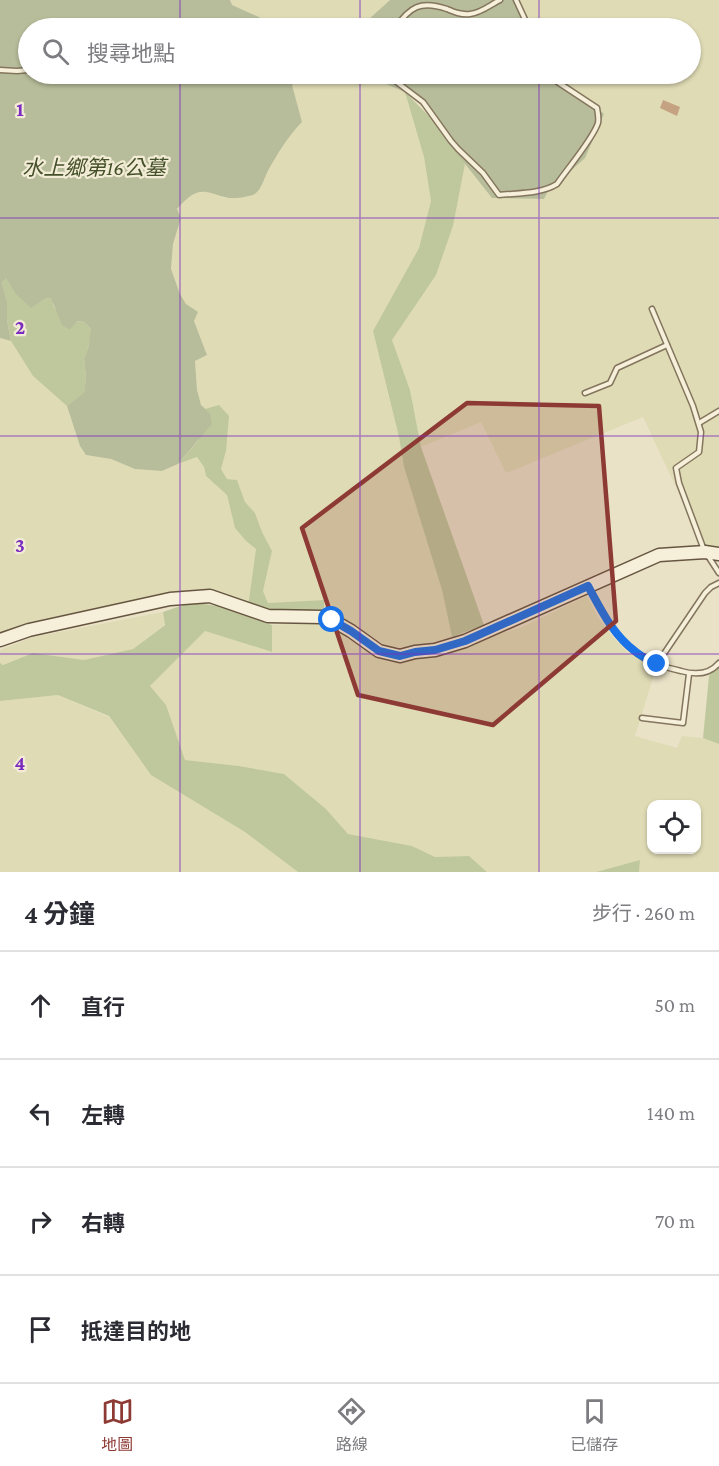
<!DOCTYPE html>
<html lang="zh-TW">
<meta charset="utf-8">
<style>
body{margin:0;font-family:"Crimson Pro","Noto Sans TC",serif;background:#f2f2f3;color:#2b2b33}
.controls{position:absolute;right:18px;bottom:18px;display:grid;overflow:hidden;border-radius:12px;box-shadow:0 2px 4px #0004}
.controls button{width:54px;height:54px;display:grid;place-items:center;padding:0;border:0;border-bottom:2px solid #e1e1e2;background:#fff;color:#2b2b33;font:30px sans-serif}
.stop{position:absolute;width:18px;height:18px;margin:-14px;border:4px solid #1a73e8;border-radius:50%;background:#fff}
.stop.end{background:#1a73e8;border-color:#fff;box-shadow:0 2px 6px #0008}
.list{margin:0;padding:0;list-style:none}
h2{display:flex;justify-content:space-between;align-items:center;height:78px;margin:0;padding:0 24px;font-size:26px}
h2 small{font-size:20px;font-weight:400;color:#7c7c81}
.list li{display:grid;grid-template-columns:39px 1fr auto;gap:18px;align-items:center;box-sizing:border-box;height:108px;padding:0 24px;border-top:2px solid #e1e1e2}
.list b{display:block;font-size:22px;white-space:nowrap}
.list em{font-size:20px;font-style:normal;color:#7c7c81}
.icon{flex:none;width:33px;height:33px;fill:none;stroke:currentColor;stroke-width:2;stroke-linecap:round;stroke-linejoin:round}
.map{position:relative;flex:none;width:719px;height:872px;overflow:hidden}
.search{position:absolute;background:#fff;box-shadow:0 2px 4px #0004;left:18px;right:18px;top:18px;height:66px;display:flex;align-items:center;gap:15px;box-sizing:border-box;padding:0 21px;border-radius:33px;color:#7c7c81;font-size:22px}
.sheet{height:510px;background:#fff}
nav{display:flex;justify-content:space-around;align-items:center;box-sizing:border-box;height:84px;border-top:2px solid #e1e1e2;background:#fff;font-size:16px;color:#7c7c81}
nav a{display:grid;justify-items:center;gap:3px}
nav .on{color:#8e3a34}
.map>svg:first-child{display:block}
.farmland{fill:#dfdbb5;fill-rule:evenodd}
.green{fill:#bfc79c}
.cemetery{fill:#b7bd9a}
.building{fill:#c5a281}
.lines{fill:none;stroke-linecap:round;stroke-linejoin:round}
.lane-casing{stroke:#84755e;stroke-width:7}
.secondary-casing{stroke:#665641;stroke-width:15}
.lane{stroke:#f6efda;stroke-width:4}
.secondary{stroke:#f6efda;stroke-width:12}
.route{stroke:#1a73e8;stroke-width:8}
.marked{fill:#8e3a34;fill-opacity:0.2;stroke:#8e3a34;stroke-width:4.5;stroke-linejoin:round}
.grid{fill:none;stroke:#7b2cbf;stroke-width:1.5;stroke-opacity:0.55}
.labels{text-anchor:middle;stroke-width:4.5;stroke-linejoin:round;paint-order:stroke}
.park-label{font-size:21px;font-style:italic;fill:#445029;stroke:#f2ecd6}
.grid-label{font-size:20px;text-anchor:middle;font-weight:bold;fill:#7b2cbf;stroke:#f2ecd6;stroke-width:4.5;stroke-linejoin:round;paint-order:stroke}
</style>
<div class="map">
<svg width="719" height="872" viewBox="0 0 719 872">
<rect width="100%" height="100%" fill="#eae2c7"/>
<!-- farmland -->
<g class="farmland">
<path d="M230 0H390L359 28H274L259 17 232 5Z"/>
<path d="M519 0H719V547L703 545 643 417 506 473 481 422 421 447 410 390 392 340 436 275 453 226 465 164 479 182 527 199H544L548 191 552 77 550 74H690V28H528Z"/>
<path d="M308 75 360 78 386 84 405 92 424 157 431 201 419 248 373 331 399 437 404 467 442 590 452 637 408 648 389 647 336 614 324 613V600L268 603 263 591 272 551 262 532 255 513 245 502 237 480 227 479 221 469 226 451 219 406 205 409 201 405 197 391 195 361 207 355 194 321 197 312 186 304 180 294 171 269 173 244 181 219 177 209 186 199 197 193 210 191 224 198 261 188 267 171 294 130 302 122 292 86Z"/>
<path d="M0 338 11 341 33 376 67 406 80 446 86 455 111 459 135 469 162 471 197 457 204 467 206 476 227 495 235 528 246 541 256 549 248 607 225 596 207 589 160 597 0 639Z"/>
<path d="M587 596 598 617 612 636 627 652 656 668 635 736 677 748 682 736 703 738 719 744V872H639L640 860 596 872H487L469 856 435 857 412 846 348 834 326 809 284 774 239 766 185 760 166 705 150 686 205 631 271 652 272 625 321 622 330 625 380 659 390 662 403 663 520 628ZM652 804H696V850H652Z"/>
<path d="M163 612 165 624 133 649 84 660 33 653 2 665 0 663V650L33 637Z"/>
<path d="M58 695 109 717 151 775 245 832 298 872H0V701Z"/>
</g>
<!-- green -->
<g class="green">
<path d="M405 92 436 123 465 164 453 226 436 275 392 340 410 390 421 447 484 625 452 637 442 590 404 467 399 437 373 331 419 248 431 201 424 157Z"/>
<path d="M6 279 15 293 44 299 52 298 54 307 70 330 76 321 84 322 92 330 89 345 84 359 86 377 84 394 67 406 33 376 11 341 7 320V301L2 283Z"/>
<path d="M219 405 229 416 226 451 221 469 227 479 237 480 245 502 255 513 262 532 272 551 263 591 268 603 324 600V613L272 614 248 607 256 549 246 541 235 528 227 495 206 476 204 467 197 457 178 464 198 441 210 413 205 409Z"/>
<path d="M192 602 217 606 272 625V652L205 631 150 686 166 705 185 760 239 766 284 774 326 809 348 834 412 846 435 857 469 856 487 872H298L245 832 151 775 109 716 58 695 0 701V663L3 665 33 653 84 660 133 649 165 625 163 612Z"/>
<path d="M719 660V744L703 738 709 676Z"/>
<path d="M640 860 639 872H596Z"/>
</g>
<!-- cemetery -->
<g class="cemetery">
<path d="M0 0H230L232 5 259 17 274 28H28V74H550L552 77 582 97 604 114 585 158 548 191 544 199 492 198 454 150 436 117 405 92 386 84 360 78 308 75 292 85 302 122C289 135 279 152 270 167 264 176 263 190 253 195 250 196 247 196 244 197 213 204 206 174 177 209L181 218 173 244 171 269 180 294 186 304 198 312 194 321 207 355 195 361 197 390 201 405 210 413 212 424 178 464 162 471 135 469 111 459 86 455 80 446 67 406 84 393 86 377 84 359 89 345 91 329 84 322 77 321 70 330 62 325 51 298 44 299 31 308 15 293 6 279 2 283 7 301V320L11 341 0 338Z"/>
<path d="M390 0H519L528 28H359Z"/>
</g>
<!-- building -->
<path class="building" d="M663 100 680 107 677 116 660 108Z"/>
<g class="lines">
<!-- lane casing -->
<g class="lane-casing">
<g id="lane">
<path d="M516 0 529 28"/>
<path d="M395 28C410 7 420 0 447 9 454 12 461 15 470 14 481 13 490 5 500 0"/>
<path d="M0 70 17 71 28 70"/>
<path d="M386 74 423 102 451 141 458 149 483 173 499 195C517 193 541 194 557 184 567 169 593 139 598 123 599 118 598 113 597 108L553 79 549 74"/>
<path d="M652 309 693 406 701 432 699 452 676 468 679 483 704 550"/>
<path d="M585 393 610 383 617 368 667 345"/>
<path d="M699 423 719 411"/>
<path d="M708 556 719 573"/>
<path d="M590 589C607 621 622 651 658 665 665 667 673 669 681 671 695 675 709 675 719 663"/>
<path d="M657 664 705 593 711 587 719 583"/>
<path d="M642 718 683 723 689 674"/>
</g>
</g>
<!-- secondary casing -->
<g class="secondary-casing">
<path id="secondary" d="M0 640 29 630 170 599 210 596 268 616 322 617 332 620 351 631 379 651 400 656 415 652 435 650 465 641 659 555 705 552 719 554"/>
</g>
<!-- lane -->
<use href="#lane" class="lane"/>
<!-- secondary -->
<use href="#secondary" class="secondary"/>
</g>
<g class="lines">
<!-- route -->
<path class="route" d="M332 620 351 631 379 651 400 656 415 652 435 650 465 641 588 586C601 610 613 635 636 652 642 657 650 660 657 664"/>
</g>
<!-- marked area -->
<path class="marked" d="M467 403 599 406 616 621 493 725 358 695 302 528Z"/>
<!-- grid -->
<path class="grid" d="M180 0V28M360 0V28M539 0V28M180 74V872M360 74V872M539 74V872M0 218H719M0 436H719M0 654H719"/>
<g class="labels">
<!-- park labels -->
<g class="park-label">
<text x="94" y="175">水上鄉第16公墓</text>
</g>
</g>
<g class="grid-label">
<text x="20" y="116">1</text>
<text x="20" y="334">2</text>
<text x="20" y="552">3</text>
<text x="20" y="770">4</text>
</g>
</svg>
<div class="controls">
<button><svg class="icon" aria-label="locate" viewBox="0 0 24 24"><circle cx="12" cy="12" r="6"/><path d="M12 2v4M12 18v4M2 12h4M18 12h4"/></svg></button>
</div>
<div class="stop" style="left:332px;top:620px"></div>
<div class="stop end" style="left:657px;top:664px"></div>
<div class="search"><svg class="icon" aria-label="search" viewBox="0 0 24 24"><circle cx="10" cy="10" r="6"/><path d="M15 15l6 6"/></svg>搜尋地點</div>
</div>
<section class="sheet">
<h2>4 分鐘<small>步行 · 260 m</small></h2>
<ul class="list">
<li><svg class="icon" aria-label="ahead" viewBox="0 0 24 24"><path d="M12 20V5M6 11l6-6 6 6"/></svg><div><b>直行</b></div><em>50 m</em></li>
<li><svg class="icon" aria-label="left" viewBox="0 0 24 24"><path d="M17 20v-9H6M10 6l-5 5 5 5"/></svg><div><b>左轉</b></div><em>140 m</em></li>
<li><svg class="icon" aria-label="right" viewBox="0 0 24 24"><path d="M7 20v-9h11M14 6l5 5-5 5"/></svg><div><b>右轉</b></div><em>70 m</em></li>
<li><svg class="icon" aria-label="arrive" viewBox="0 0 24 24"><path d="M6 21V4h12l-3 4 3 4H6"/></svg><div><b>抵達目的地</b></div></li>
</ul>
</section>
<nav>
<a class="on"><svg class="icon" aria-label="map" viewBox="0 0 24 24"><path d="M3 6l6-2 6 2 6-2v14l-6 2-6-2-6 2zM9 4v14M15 6v14"/></svg>地圖</a>
<a><svg class="icon" aria-label="directions" viewBox="0 0 24 24"><path d="M12 3l9 9-9 9-9-9zM9 14v-3h6M13 9l2 2-2 2"/></svg>路線</a>
<a><svg class="icon" aria-label="saved" viewBox="0 0 24 24"><path d="M7 4h10v16l-5-4-5 4z"/></svg>已儲存</a>
</nav>
